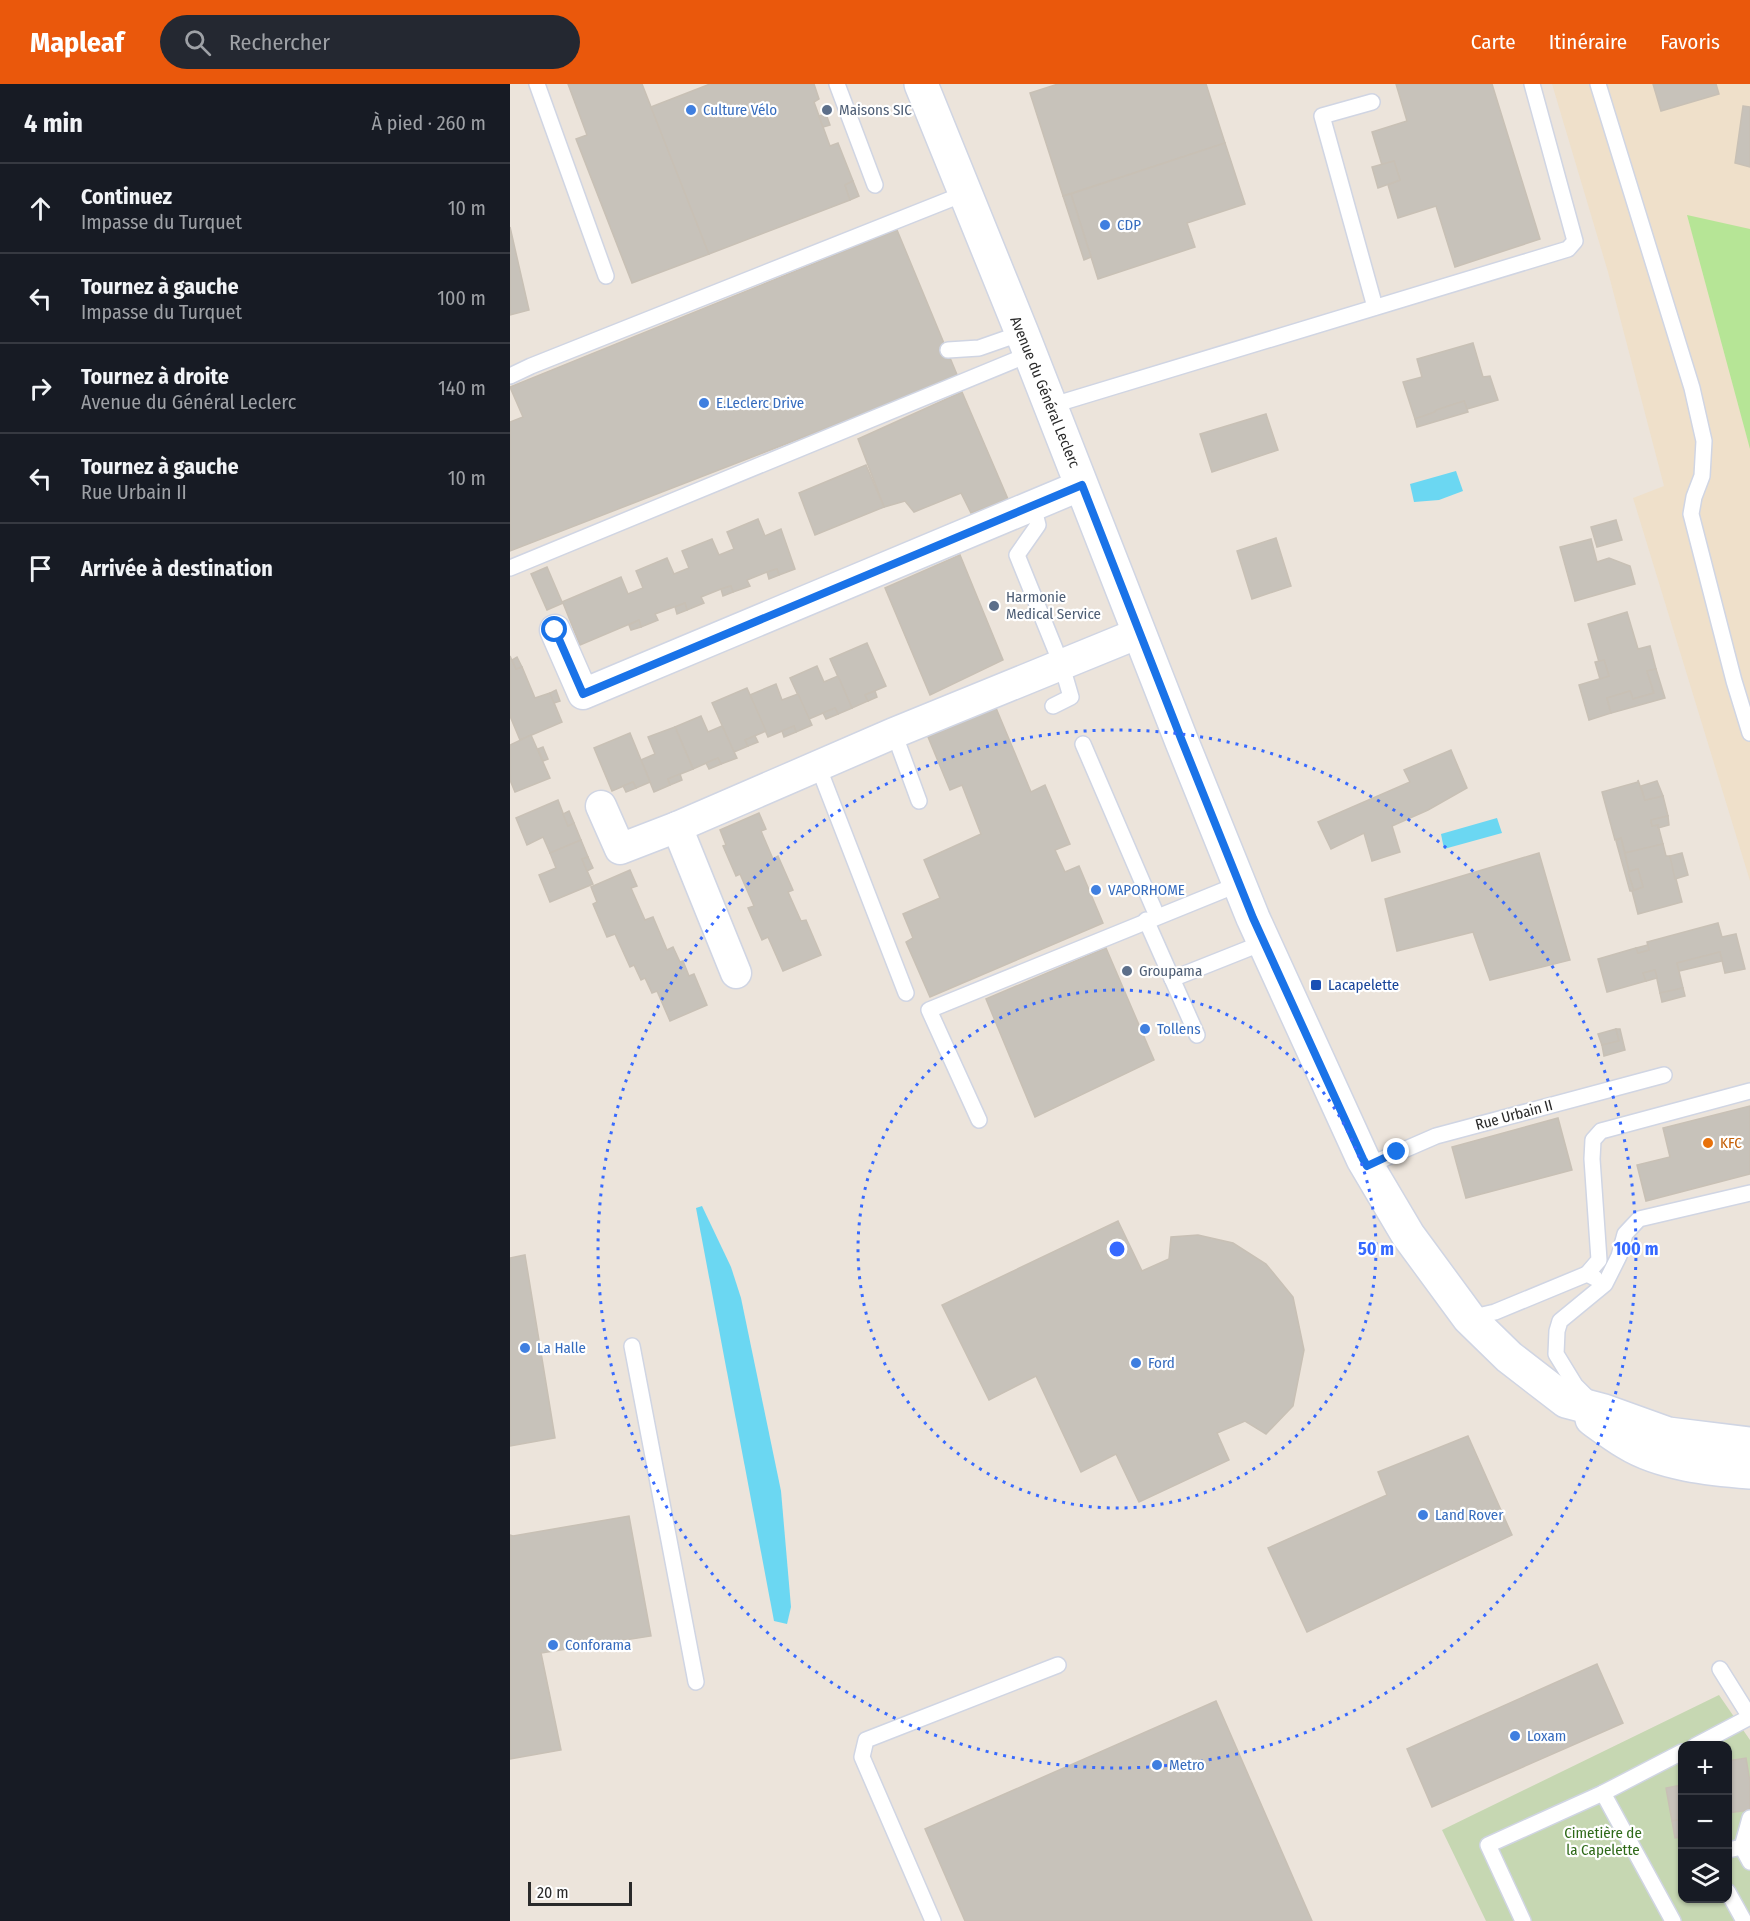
<!DOCTYPE html>
<html lang="fr">
<meta charset="utf-8">
<style>
body{margin:0;font-family:"Fira Sans Condensed",sans-serif;background:#242831;color:#f1f3f6}
.controls{position:absolute;right:18px;bottom:18px;display:grid;overflow:hidden;border-radius:12px;box-shadow:0 2px 4px #0004}
.controls button{width:54px;height:54px;display:grid;place-items:center;padding:0;border:0;border-bottom:2px solid #363941;background:#171b24;color:#f1f3f6;font:30px sans-serif}
.scale{position:absolute;left:18px;bottom:15px;width:104px;box-sizing:border-box;padding-left:6px;border:3px solid #2a2a2a;border-top:0;font-size:16px;line-height:21px;white-space:nowrap;color:#2a2a2a;-webkit-text-stroke:4px #fff;paint-order:stroke}
.stop{position:absolute;width:18px;height:18px;margin:-14px;border:4px solid #1a73e8;border-radius:50%;background:#fff}
.stop.end{background:#1a73e8;border-color:#fff;box-shadow:0 2px 6px #0008}
.list{margin:0;padding:0;list-style:none}
h2{display:flex;justify-content:space-between;align-items:center;height:78px;margin:0;padding:0 24px;font-size:26px}
h2 small{font-size:20px;font-weight:400;color:#9ea1a6}
.list li{display:grid;grid-template-columns:39px 1fr auto;gap:18px;align-items:center;box-sizing:border-box;height:90px;padding:0 24px;border-top:2px solid #363941}
.list b{display:block;font-size:22px;white-space:nowrap}
.list p{margin:0;font-size:20px;white-space:nowrap;color:#9ea1a6}
.list em{font-size:20px;font-style:normal;color:#9ea1a6}
.icon{flex:none;width:33px;height:33px;fill:none;stroke:currentColor;stroke-width:2;stroke-linecap:round;stroke-linejoin:round}
.map{position:relative;flex:none;width:1240px;height:1837px;overflow:hidden}
header{display:flex;align-items:center;gap:36px;box-sizing:border-box;height:84px;padding:0 30px;background:#ea580c;color:#fff}
header strong{font-size:28px}
nav{display:flex;gap:33px;margin-inline-start:auto;font-size:21px}
.search{width:420px;height:54px;background:#242831;display:flex;align-items:center;gap:15px;box-sizing:border-box;padding:0 21px;border-radius:33px;color:#9ea1a6;font-size:22px}
main{display:flex}
aside{flex:1;background:#171b24}
.map>svg:first-child{display:block}
.education{fill:#efe0ca}
.green{fill:#b6e596}
.cemetery{fill:#c6d7b2;fill-rule:evenodd}
.water{fill:#6bd7f2}
.building{fill:#c7c2ba;stroke:#c8c0b5;stroke-width:1.5}
.lines{fill:none;stroke-linecap:round;stroke-linejoin:round}
.lane-casing{stroke:#d0d5e3;stroke-width:18}
.street-casing{stroke:#d0d5e3;stroke-width:33}
.secondary-casing{stroke:#d0d5e3;stroke-width:36}
.lane{stroke:#fff;stroke-width:15}
.street{stroke:#fff;stroke-width:30}
.secondary{stroke:#fff;stroke-width:33}
.route{stroke:#1a73e8;stroke-width:8}
.ring{fill:none;stroke:#3669ff;stroke-width:3;stroke-dasharray:3 6}
.shop-dot{fill:#3f7fe0;stroke:#fff;stroke-width:2}
.service-dot{fill:#5c6f8a;stroke:#fff;stroke-width:2}
.transit-dot{fill:#1a4fb4;stroke:#fff;stroke-width:2}
.food-dot{fill:#e8710a;stroke:#fff;stroke-width:2}
.labels{text-anchor:middle;stroke-width:4.5;stroke-linejoin:round;paint-order:stroke}
.shop-label{font-size:15px;fill:#366cbe;stroke:#fff;text-anchor:start}
.service-label{font-size:15px;fill:#4e5e75;stroke:#fff;text-anchor:start}
.street-label{font-size:15px;fill:#2a2a2a;stroke:#fff}
.transit-label{font-size:15px;fill:#164399;stroke:#fff;text-anchor:start}
.food-label{font-size:15px;fill:#c56008;stroke:#fff;text-anchor:start}
.park-label{font-size:15px;fill:#2e6918;stroke:#fff}
.centre{fill:#3669ff;stroke:#fff;stroke-width:3}
.ring-label{font-size:18px;text-anchor:middle;font-weight:bold;fill:#3669ff;stroke:#fff;stroke-width:4.5;stroke-linejoin:round;paint-order:stroke}
</style>
<header>
<strong>Mapleaf</strong>
<div class="search"><svg class="icon" aria-label="search" viewBox="0 0 24 24"><circle cx="10" cy="10" r="6"/><path d="M15 15l6 6"/></svg>Rechercher</div>
<nav><a>Carte</a><a>Itinéraire</a><a>Favoris</a></nav>
</header>
<main>
<aside>
<h2>4 min<small>À pied · 260 m</small></h2>
<ul class="list">
<li><svg class="icon" aria-label="ahead" viewBox="0 0 24 24"><path d="M12 20V5M6 11l6-6 6 6"/></svg><div><b>Continuez</b><p>Impasse du Turquet</p></div><em>10 m</em></li>
<li><svg class="icon" aria-label="left" viewBox="0 0 24 24"><path d="M17 20v-9H6M10 6l-5 5 5 5"/></svg><div><b>Tournez à gauche</b><p>Impasse du Turquet</p></div><em>100 m</em></li>
<li><svg class="icon" aria-label="right" viewBox="0 0 24 24"><path d="M7 20v-9h11M14 6l5 5-5 5"/></svg><div><b>Tournez à droite</b><p>Avenue du Général Leclerc</p></div><em>140 m</em></li>
<li><svg class="icon" aria-label="left" viewBox="0 0 24 24"><path d="M17 20v-9H6M10 6l-5 5 5 5"/></svg><div><b>Tournez à gauche</b><p>Rue Urbain II</p></div><em>10 m</em></li>
<li><svg class="icon" aria-label="arrive" viewBox="0 0 24 24"><path d="M6 21V4h12l-3 4 3 4H6"/></svg><div><b>Arrivée à destination</b></div></li>
</ul>
</aside>
<div class="map">
<svg width="1240" height="1837" viewBox="0 0 1240 1837">
<rect width="100%" height="100%" fill="#ece4db"/>
<!-- education -->
<path class="education" d="M1042 0H1240V797L1123 414 1154 402 1098 188Z"/>
<!-- green -->
<path class="green" d="M1177 131 1240 145V365Z"/>
<!-- cemetery -->
<path class="cemetery" d="M1209 1611 1240 1656V1837H976L932 1746ZM1172 1662H1218V1814H1172Z"/>
<!-- water -->
<g class="water">
<path d="M946 387 953 407 929 416 904 418 900 400Z"/>
<path d="M987 734 992 749 934 765 931 750Z"/>
<path d="M192 1122 221 1183 231 1214 271 1407 281 1523 277 1540 264 1537 186 1124Z"/>
</g>
<!-- building -->
<g class="building">
<path d="M58 0H132L199 170 122 199 66 55 77 51Z"/>
<path d="M200 0H304L309 15 304 18 320 62 328 59 343 97 335 101 340 116 199 170 141 23Z"/>
<path d="M548 0H696L715 59 553 112 520 9Z"/>
<path d="M886 0H982L1030 155 945 183 926 122 888 134 878 101 890 96 884 77 872 81 862 48 897 37Z"/>
<path d="M1143 0H1206L1209 10 1151 27Z"/>
<path d="M1233 22 1240 23V83L1225 79Z"/>
<path d="M316 30 320 41 313 43 309 32Z"/>
<path d="M715 59 735 120 677 139 685 163 588 195 561 110Z"/>
<path d="M884 77 890 96 868 104 862 83Z"/>
<path d="M343 97 349 112 340 116 335 101Z"/>
<path d="M561 110 581 173 574 176 553 112Z"/>
<path d="M0 143 19 226 0 231Z"/>
<path d="M387 146 448 293 0 467V338L13 333 0 303Z"/>
<path d="M963 259 973 293 980 292 988 316 957 325 954 317 926 326 925 328 905 335 893 298 912 293 907 275Z"/>
<path d="M452 308 498 415 461 429 451 409 404 428 395 417 374 423 348 355Z"/>
<path d="M954 317 958 328 907 343 905 335 925 328 926 326Z"/>
<path d="M756 330 768 366 702 388 690 350Z"/>
<path d="M356 381 374 423 305 451 289 409Z"/>
<path d="M248 435 255 452 271 445 285 485 269 491 267 485 257 488 237 496 240 502 223 508 221 502 211 505 191 513 194 519 177 526 175 519 145 530 148 536 131 543 129 536 70 561 53 519 37 526 21 490 37 483 52 518 111 493 118 510 133 504 126 487 157 474 164 490 179 484 172 467 202 455 209 471 224 465 217 448Z"/>
<path d="M1106 436 1112 456 1087 463 1081 443Z"/>
<path d="M766 454 781 502 742 515 727 467Z"/>
<path d="M1081 455 1087 478 1099 474 1120 482 1125 500 1065 517 1050 463Z"/>
<path d="M450 471 493 576 420 611 375 504Z"/>
<path d="M267 485 269 491 259 495 257 488Z"/>
<path d="M221 502 223 508 213 512 211 505Z"/>
<path d="M175 519 177 526 167 530 165 523Z"/>
<path d="M1117 528 1128 565 1140 562 1146 585 1137 587 1144 609 1123 615 1120 607 1097 614 1101 629 1079 636 1069 601 1099 592 1094 576 1089 578 1078 540Z"/>
<path d="M129 536 131 543 121 546 119 541Z"/>
<path d="M357 559 376 602 355 611 358 617 342 624 320 575Z"/>
<path d="M0 572 6 585 12 583 25 614 40 609 52 638 10 656 0 632Z"/>
<path d="M7 573 12 583 6 585 2 576Z"/>
<path d="M1094 576 1099 592 1090 595 1085 578Z"/>
<path d="M307 582 314 598 328 592 342 624 328 630 325 624 299 635 280 594Z"/>
<path d="M1146 585 1155 614 1101 629 1097 614 1120 607 1123 615 1144 609 1137 587Z"/>
<path d="M266 600 272 616 288 610 302 641 286 648 284 642 258 653 240 611Z"/>
<path d="M237 604 256 647 235 656 238 662 224 668 202 619Z"/>
<path d="M46 606 50 617 44 619 40 609Z"/>
<path d="M365 607 367 613 358 617 355 611Z"/>
<path d="M325 624 328 630 316 635 313 629Z"/>
<path d="M486 624 521 708 535 701 560 760 545 766 555 788 569 782 593 839 420 913 396 858 403 854 393 830 430 814 414 776 471 750 452 701 440 706 418 653Z"/>
<path d="M191 632 198 648 212 642 227 674 211 680 208 674 183 685 165 643Z"/>
<path d="M284 642 286 648 274 653 272 647Z"/>
<path d="M165 643 183 685 158 695 160 701 144 708 131 676 145 670 138 653Z"/>
<path d="M120 649 140 698 126 704 123 698 102 707 84 664Z"/>
<path d="M21 651 40 694 5 708 0 696V661Z"/>
<path d="M245 652 248 658 238 662 235 656Z"/>
<path d="M33 663 38 675 33 677 28 665Z"/>
<path d="M941 666 957 704 918 726 882 742 890 768 862 777 854 749 821 765 808 738 900 698 894 686Z"/>
<path d="M208 674 211 680 199 685 196 679Z"/>
<path d="M170 690 172 696 160 701 158 695Z"/>
<path d="M1128 696 1135 716 1153 712 1158 732 1141 736 1142 742 1148 741 1153 760 1115 769 1111 754 1105 756 1092 708 1128 698Z"/>
<path d="M1147 697 1153 712 1135 716 1131 702Z"/>
<path d="M123 698 126 704 116 708 113 702Z"/>
<path d="M48 716 58 742 64 739 71 756 40 769 33 753 17 761 6 734Z"/>
<path d="M59 727 64 739 58 742 53 730Z"/>
<path d="M249 729 256 745 251 747 263 775 268 772 283 806 278 808 291 837 296 836 311 871 273 887 258 853 252 856 238 824 244 822 230 790 226 792 213 762 216 761 210 746Z"/>
<path d="M1158 732 1159 741 1148 744V741L1142 742 1141 736Z"/>
<path d="M1111 754 1119 787 1118 788 1124 806 1122 807H1120L1106 757Z"/>
<path d="M71 756 78 773 72 775 83 800 40 818 29 791 46 784 40 769Z"/>
<path d="M1153 760 1156 772H1160L1172 818 1128 830 1122 807 1133 803 1128 785 1119 787 1115 769Z"/>
<path d="M1029 769 1060 876 980 896 963 848 887 867 875 815Z"/>
<path d="M1172 769 1178 791 1165 795 1160 772Z"/>
<path d="M78 773 83 784 77 787 72 775Z"/>
<path d="M1128 785 1133 803 1124 806 1118 788Z"/>
<path d="M120 786 127 802 121 804 135 836 143 833 157 866 163 863 170 878 173 877 179 892 184 890 197 921 160 937 147 907 142 909 135 894 131 896 124 881 120 883 105 850 97 853 83 820 87 818 81 803Z"/>
<path d="M1208 839 1212 853 1226 850 1235 885 1215 889 1210 868 1167 879 1173 904 1150 909 1145 886 1133 889 1136 897 1097 908 1088 875 1126 864 1128 869 1139 866 1137 858Z"/>
<path d="M1138 861 1139 866 1128 869 1126 864Z"/>
<path d="M596 864 644 976 525 1033 476 915Z"/>
<path d="M1210 868 1212 877 1169 887 1167 879Z"/>
<path d="M1145 886 1147 894 1136 897 1133 889Z"/>
<path d="M1173 904 1175 912 1152 918 1150 909Z"/>
<path d="M1106 945 1109 957 1092 961 1088 950Z"/>
<path d="M1106 945H1110L1115 966 1094 972 1092 961 1109 957Z"/>
<path d="M1240 1022V1090L1136 1117 1127 1081 1160 1073 1153 1044Z"/>
<path d="M1048 1034 1062 1086 956 1114 942 1063Z"/>
<path d="M608 1137 632 1187 659 1175 661 1153 688 1151 723 1159 756 1180 783 1213 794 1266 783 1322 756 1350 735 1337 707 1349 719 1376 629 1418 606 1370 571 1388 526 1292 479 1316 432 1221Z"/>
<path d="M15 1171 45 1354 0 1362V1174Z"/>
<path d="M958 1352 1002 1451 797 1548 758 1464 877 1411 868 1388Z"/>
<path d="M119 1432 141 1552 31 1569 51 1666 0 1675V1451L3 1452Z"/>
<path d="M1087 1580 1113 1639 922 1723 897 1665Z"/>
<path d="M706 1617 802 1837H455L415 1745Z"/>
<path d="M1236 1674 1240 1698V1726L1218 1729V1677Z"/>
<path d="M1172 1701V1735L1162 1737 1156 1704Z"/>
<path d="M1172 1735V1753L1165 1754 1162 1737Z"/>
</g>
<g class="lines">
<!-- lane casing -->
<g class="lane-casing">
<g id="lane">
<path d="M27 0 96 192"/>
<path d="M327 0 365 101"/>
<path d="M1088 0 1182 304 1194 357 1192 392 1184 413 1181 430 1224 597 1240 649"/>
<path d="M862 18 812 32 865 223"/>
<path d="M438 266 469 264 512 249"/>
<path d="M0 292 21 282 456 109"/>
<path d="M540 322 1058 165 1065 157 1022 0"/>
<path d="M523 421 528 441 507 471 552 582 561 613 543 622"/>
<path d="M0 484 520 270"/>
<path d="M384 649 409 717"/>
<path d="M573 660 647 832"/>
<path d="M308 682 396 909"/>
<path d="M636 836 687 951"/>
<path d="M662 895 755 858"/>
<path d="M469 1036 419 926 729 800"/>
<path d="M857 1082 926 1052 1154 991"/>
<path d="M1077 1190 1089 1176 1082 1075 1083 1056 1091 1047 1240 1007"/>
<path d="M960 1234 985 1228 1077 1190 1085 1194"/>
<path d="M122 1262 186 1598"/>
<path d="M1080 1316 1065 1301 1046 1270 1047 1247 1050 1237 1095 1200 1109 1172 1115 1150 1129 1135 1240 1109"/>
<path d="M1185 1662 1240 1633 1210 1585"/>
<path d="M1093 1709 1172 1668"/>
<path d="M1232 1763 1240 1734"/>
<path d="M1218 1766 1232 1763 1240 1778"/>
<path d="M1218 1808 1234 1837"/>
<path d="M423 1837 352 1673 356 1656 548 1581"/>
<path d="M1013 1837 978 1761 1093 1709 1163 1837"/>
</g>
</g>
<!-- street casing -->
<g class="street-casing">
<g id="street">
<path d="M45 546 73 610 572 401"/>
<path d="M91 722 110 765 167 743 384 649 629 549"/>
<path d="M167 743 226 889"/>
</g>
</g>
<!-- secondary casing -->
<g class="secondary-casing">
<g id="secondary">
<path d="M411 0 512 249 672 658 743 834 853 1075 898 1151 959 1234 999 1273 1056 1317 1094 1327 1158 1350 1240 1360"/>
<path d="M1082 1335C1093 1343 1105 1352 1117 1359 1151 1380 1201 1385 1240 1388"/>
</g>
</g>
<!-- lane -->
<use href="#lane" class="lane"/>
<!-- street -->
<use href="#street" class="street"/>
<!-- secondary -->
<use href="#secondary" class="secondary"/>
</g>
<g class="lines">
<!-- route -->
<path class="route" d="M45 546 73 610 572 401 672 657 743 834 853 1075 857 1082 887 1068"/>
</g>
<!-- distance rings -->
<g class="ring">
<circle cx="607" cy="1165" r="259"/>
<circle cx="607" cy="1165" r="519"/>
</g>
<!-- markers -->
<g class="shop-dot">
<circle cx="181" cy="26" r="6"/>
<circle cx="595" cy="141" r="6"/>
<circle cx="194" cy="319" r="6"/>
<circle cx="586" cy="806" r="6"/>
<circle cx="635" cy="945" r="6"/>
<circle cx="15" cy="1264" r="6"/>
<circle cx="626" cy="1279" r="6"/>
<circle cx="913" cy="1431" r="6"/>
<circle cx="43" cy="1561" r="6"/>
<circle cx="1005" cy="1652" r="6"/>
<circle cx="647" cy="1681" r="6"/>
</g>
<g class="service-dot">
<circle cx="317" cy="26" r="6"/>
<circle cx="484" cy="522" r="6"/>
<circle cx="617" cy="887" r="6"/>
</g>
<rect class="transit-dot" x="800" y="895" width="12" height="12" rx="3"/>
<circle class="food-dot" cx="1198" cy="1059" r="6"/>
<g class="labels">
<!-- shop labels -->
<g class="shop-label">
<text x="193" y="31">Culture Vélo</text>
<text x="607" y="146">CDP</text>
<text x="206" y="324">E.Leclerc Drive</text>
<text x="598" y="811">VAPORHOME</text>
<text x="647" y="950">Tollens</text>
<text x="27" y="1269">La Halle</text>
<text x="638" y="1284">Ford</text>
<text x="925" y="1436">Land Rover</text>
<text x="55" y="1566">Conforama</text>
<text x="1017" y="1657">Loxam</text>
<text x="659" y="1686">Metro</text>
</g>
<!-- service labels -->
<g class="service-label">
<text x="329" y="31">Maisons SIC</text>
<text x="496" y="518">Harmonie<tspan x="496" dy="17">Medical Service</tspan></text>
<text x="629" y="892">Groupama</text>
</g>
<!-- street labels -->
<g class="street-label">
<text transform="translate(535 308) rotate(68)" y="5">Avenue du Général Leclerc</text>
<text transform="translate(1004 1031) rotate(-15)" y="5">Rue Urbain II</text>
</g>
<!-- transit labels -->
<g class="transit-label">
<text x="818" y="906">Lacapelette</text>
</g>
<!-- food labels -->
<g class="food-label">
<text x="1210" y="1064">KFC</text>
</g>
<!-- park labels -->
<g class="park-label">
<text x="1093" y="1754">Cimetière de<tspan x="1093" dy="17">la Capelette</tspan></text>
</g>
</g>
<circle cx="607" cy="1165" r="9" class="centre"/>
<g class="ring-label">
<text x="866" y="1171">50 m</text>
<text x="1126" y="1171">100 m</text>
</g>
</svg>
<div class="controls">
<button>+</button>
<button>−</button>
<button><svg class="icon" aria-label="layers" viewBox="0 0 24 24"><path d="M12 4l9 5-9 5-9-5zM3 14l9 5 9-5"/></svg></button>
</div>
<div class="scale">20 m</div>
<div class="stop" style="left:45px;top:546px"></div>
<div class="stop end" style="left:887px;top:1068px"></div>
</div>
</main>
